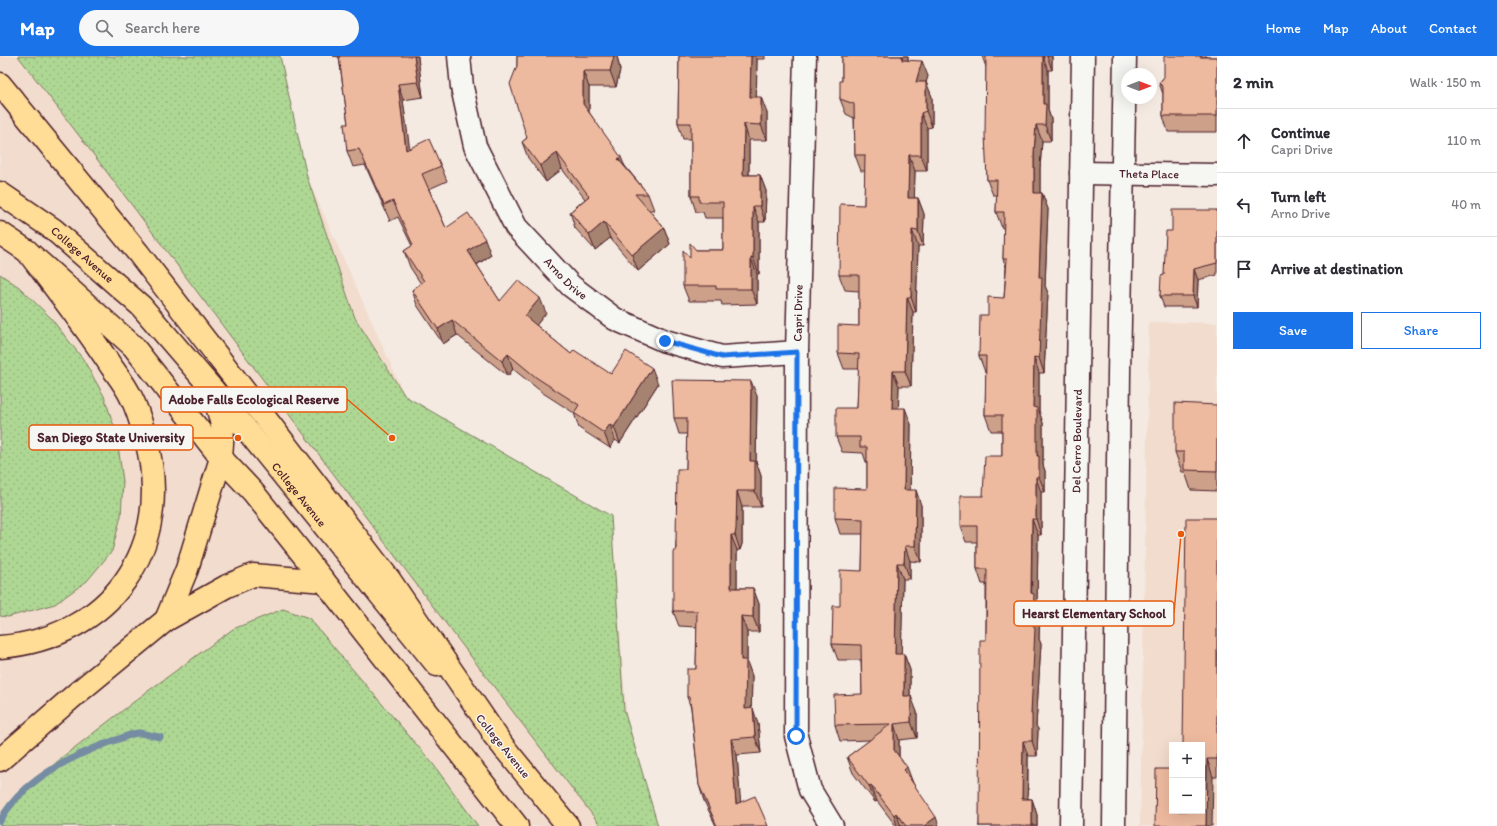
<!DOCTYPE html>
<meta charset="utf-8">
<style>
body{margin:0;font-family:Itim,sans-serif;background:#f7f7f7;color:#2b2b33}
.controls{position:absolute;right:12px;bottom:12px;display:grid;overflow:hidden;border-radius:0px;box-shadow:0 4px 16px #0002}
.controls button{width:36px;height:36px;display:grid;place-items:center;padding:0;border:0;border-bottom:1px solid #e1e1e2;background:#fff;color:#2b2b33;font:20px sans-serif}
.compass{position:absolute;left:1121px;top:12px;width:36px;height:36px;border-radius:50%;background:#fff;box-shadow:0 4px 16px #0002;rotate:90deg}
.stop{position:absolute;width:12px;height:12px;margin:-9px;border:3px solid #1a73e8;border-radius:50%;background:#fff}
.stop.end{background:#1a73e8;border-color:#fff;box-shadow:0 1px 4px #0008}
.list{margin:0;padding:0;list-style:none}
h2{display:flex;justify-content:space-between;align-items:center;height:52px;margin:0;padding:0 16px;font-size:17px}
h2 small{font-size:13px;font-weight:400;color:#7c7c81}
.list li{display:grid;grid-template-columns:26px 1fr auto;gap:12px;align-items:center;box-sizing:border-box;height:64px;padding:0 16px;border-top:1px solid #e1e1e2}
.list b{display:block;font-size:15px;white-space:nowrap}
.list p{margin:0;font-size:13px;white-space:nowrap;color:#7c7c81}
.list em{font-size:13px;font-style:normal;color:#7c7c81}
.actions{display:flex;gap:8px;padding:12px 16px}
.actions a{flex:1;padding:9px 0;border:1px solid #1a73e8;border-radius:0px;text-align:center;font-size:14px;color:#1a73e8}
.actions .main{background:#1a73e8;color:#fff}
.icon{flex:none;width:22px;height:22px;fill:none;stroke:currentColor;stroke-width:2;stroke-linecap:round;stroke-linejoin:round}
.map{position:relative;flex:none;width:1217px;height:770px;overflow:hidden}
header{display:flex;align-items:center;gap:24px;box-sizing:border-box;height:56px;padding:0 20px;background:#1a73e8;color:#fff}
header strong{font-size:19px}
nav{display:flex;gap:22px;margin-inline-start:auto;font-size:14px}
.search{width:280px;height:36px;background:#f7f7f7;display:flex;align-items:center;gap:10px;box-sizing:border-box;padding:0 14px;border-radius:22px;color:#7c7c81;font-size:15px}
main{display:flex}
aside{flex:1;background:#fff}
.map>svg:first-child{display:block}
.built{fill:#f2dccd;fill-rule:evenodd}
.green{fill:url(#green-dots);stroke:#7c7b60}
.lines{fill:none;stroke-linecap:round;stroke-linejoin:round}
.stream{stroke:#748ca2;stroke-width:7}
.minor-casing{stroke:#4a1f2b;stroke-width:25}
.major-casing{stroke:#4a1f2b;stroke-width:25}
.highway-casing{stroke:#4a1f2b;stroke-width:25}
.minor{stroke:#f6f6f2;stroke-width:22}
.major{stroke:#ffdd96;stroke-width:22}
.highway{stroke:#ffdd96;stroke-width:22}
.wall{fill:#cca089;stroke:#4a1f2b}
.shaded-wall{fill:#a6826f;stroke:#4a1f2b}
.building{fill:#edba9f;stroke:#4a1f2b}
.route{stroke:#1a73e8;stroke-width:5}
.labels{text-anchor:middle;stroke-width:3;stroke-linejoin:round;paint-order:stroke}
.street-label{font-size:12px;fill:#4a1f2b;stroke:#f6f6f2}
.leader{fill:none;stroke:#e8590c;stroke-width:1.5}
.callout-dot{fill:#e8590c;stroke:#f6f6f2;stroke-width:1.5}
.callout{fill:#f6f6f2;stroke:#e8590c;stroke-width:1.5}
.callout-label{font-size:13px;text-anchor:middle;font-weight:bold;fill:#4a1f2b}
</style>
<header>
<strong>Map</strong>
<div class="search"><svg class="icon" aria-label="search" viewBox="0 0 24 24"><circle cx="10" cy="10" r="6"/><path d="M15 15l6 6"/></svg>Search here</div>
<nav><a>Home</a><a>Map</a><a>About</a><a>Contact</a></nav>
</header>
<main>
<div class="map">
<svg width="1217" height="770" viewBox="0 0 1217 770">
<defs>
<pattern id="green-dots" width="8" height="8" patternUnits="userSpaceOnUse"><rect width="8" height="8" fill="#aed794"/><path d="M2 2h.1M6 6h.1" fill="none" stroke="#97b880" stroke-width="1.8" stroke-linecap="round"/></pattern>
</defs>
<rect width="100%" height="100%" fill="#f4eae1"/>
<filter id="ink" filterUnits="userSpaceOnUse"><feTurbulence type="fractalNoise" baseFrequency=".025" numOctaves="2"/><feDisplacementMap in="SourceGraphic" scale="8" xChannelSelector="R" yChannelSelector="G"/><feConvolveMatrix kernelMatrix="1 2 1 2 8 2 1 2 1" color-interpolation-filters="sRGB"/></filter>
<g filter="url(#ink)">
<!-- built -->
<g class="built">
<path d="M0 0H280L307 121 405 340 611 460 627 664 658 770H0Z"/>
<path d="M1149 266 1217 267V770H1140ZM1172 689H1202V755H1172Z"/>
</g>
<!-- green -->
<g class="green">
<path d="M18 0H280L307 121 355 262 405 340 611 460 624 654 658 770H601C403 516 215 255 18 0Z"/>
<path d="M0 218 19 231 50 261 83 303 104 340 116 376 123 425 121 460 112 495 87 525 55 548 8 561 0 560Z"/>
<path d="M283 553 309 562 433 708 478 770H0V759L61 702 144 638 233 573Z"/>
</g>
<g class="lines">
<!-- stream -->
<path class="stream" d="M0 765C22 724 71 700 113 685 121 683 131 677 139 677 146 678 154 680 160 681"/>
<!-- minor casing -->
<g class="minor-casing">
<g id="minor">
<path id="s1" d="M459 0 462 31 475 90 516 171 571 230 615 263 665 285 722 301 797 296"/>
<path d="M805 0 797 296 796 680 810 734 832 770"/>
<path id="s2" d="M1081 117 1217 119"/>
<path id="s3" d="M1071 770 1083 0"/>
<path d="M1114 770 1119 317 1125 0"/>
</g>
</g>
<!-- major casing -->
<g class="major-casing">
<g id="major">
<path id="s4" d="M0 137 53 173 141 250 232 356 437 609"/>
<path d="M0 177 27 195 133 290 221 402 253 436 324 525 517 770"/>
<path d="M493 678 568 770"/>
</g>
</g>
<!-- highway casing -->
<g class="highway-casing">
<g id="highway">
<path d="M0 28 139 198 389 523 505 693"/>
<path d="M166 564 187 513 221 402 223 373 213 334"/>
<path d="M0 591C111 582 175 491 146 384 142 370 138 354 131 341 126 330 118 320 111 310 85 270 56 233 27 195"/>
<path d="M0 704 76 638 166 564 227 530 253 519 324 525"/>
</g>
</g>
<!-- minor -->
<use href="#minor" class="minor"/>
<!-- major -->
<use href="#major" class="major"/>
<!-- highway -->
<use href="#highway" class="highway"/>
</g>
<!-- wall -->
<g class="wall">
<path d="M333 0H418V2L423 41 403 44 409 92 441 110 447 125 429 133 446 172 491 199 477 209 500 245 546 257 536 269 571 298 611 318 658 328 620 387 615 384 610 392 579 372 574 357 543 337 513 313 508 320 457 279 443 288 417 249 412 234 421 228 410 211 404 195 412 190 398 161 390 165 365 109 353 111 347 95 348 68 339 1Z"/>
<path d="M517 0H617L620 14 616 31H589V56L625 110 648 138 654 154H649L664 172 670 188 638 215 610 182 595 194 575 172 570 156 585 143 562 113 546 126 528 102 522 86 527 82 517 10Z"/>
<path d="M679 0H765V3H757L756 41 767 57V84H749V119H760L766 135 765 166H759V218H757V248L722 249 721 245H689L683 230 690 202 696 194H723V162H705L703 156H696L691 140V83H683L678 67Z"/>
<path d="M842 0H908V5L928 20 926 26 932 41V71L927 72V115H915L914 142H918L924 158 923 190H918L916 256H913L911 330H899L898 352 911 368 910 434 921 449V506L910 505V523H903L901 598H904L910 614V640L917 656V682L899 684V701L913 727 939 770H896L877 745 875 746 853 717 847 701 870 684 840 685 835 669 862 638 861 604H838L832 588 840 550 862 515 863 478H840L835 462 867 433V406H866L863 397 842 396 836 381 857 352 859 313H844L838 297 859 270V235L845 234 839 219 864 149 865 115H861L855 99 854 62 846 58 840 43 842 25Z"/>
<path d="M982 0H1052V14H1048V54L1051 63V85H1042L1040 112V137H1042L1048 153 1045 230 1048 237 1044 317H1039V355L1043 367V409L1045 415V436H1041V479H1038L1037 546 1040 553 1039 583 1041 588 1036 670 1038 673 1037 700H1028V743H1032L1037 759V770H979L986 584V528H982L977 513V486H966L960 470 983 440 1002 400V375H991L985 359 986 316H985L979 300 988 259 1004 242 1006 211 1003 203 1004 172H1002L996 156 997 139H993L987 124 986 11Z"/>
<path d="M1206 0V1H1217V76H1168L1163 60V38L1159 27 1164 21Z"/>
<path d="M1217 154V219L1198 224 1197 251H1164L1160 240 1164 219 1172 175Z"/>
<path d="M757 340 756 405 761 420V451H742V488L740 494H737V532H753L759 548V576H747V606L752 620 751 652 758 668 761 697 737 699 740 746 768 770H716L704 745 699 729 691 652 687 641 696 613 697 571 679 570 673 555 676 486 686 413 687 378H679L674 362Z"/>
<path d="M1217 349V435L1191 434 1185 416H1182L1175 396Z"/>
<path d="M1217 462V721H1213L1202 755Z"/>
</g>
<!-- shaded-wall -->
<g class="shaded-wall">
<path d="M414 0H418V2L423 41 418 26Z"/>
<path d="M614 0H617L620 14 616 31 610 15Z"/>
<path d="M751 0H756L757 3 756 57 750 41Z"/>
<path d="M902 0H908V20L902 4Z"/>
<path d="M1043 0 1048 14V54L1051 63V85L1045 69 1043 48Z"/>
<path d="M1047 0H1052V14Z"/>
<path d="M1200 0H1206V17L1200 1Z"/>
<path d="M922 5 928 20 922 41 916 26Z"/>
<path d="M583 15 589 31V63L583 48Z"/>
<path d="M926 26 932 41V71L926 55Z"/>
<path d="M398 28 403 44 412 109 406 94Z"/>
<path d="M761 41 767 57V84L761 69Z"/>
<path d="M921 57 927 72V115L921 99Z"/>
<path d="M744 68 749 84V135L743 119Z"/>
<path d="M1036 69 1042 85 1040 112V152L1034 137V97Z"/>
<path d="M557 97 562 113 546 126 540 110Z"/>
<path d="M909 99 915 115 914 158 908 142Z"/>
<path d="M621 101 627 116 618 103Z"/>
<path d="M760 119 766 135 765 166 760 150Z"/>
<path d="M1042 137 1048 153 1045 230 1048 237 1044 317 1039 302V221Z"/>
<path d="M918 142 924 158 923 190 918 175Z"/>
<path d="M753 150 759 166V218L753 202Z"/>
<path d="M604 166 610 182 595 194 589 179Z"/>
<path d="M664 172 670 188 638 215 632 199Z"/>
<path d="M912 174 918 190 916 256 911 241Z"/>
<path d="M485 183 491 199 473 211 468 195Z"/>
<path d="M751 202 757 218V248L751 233Z"/>
<path d="M1194 213 1198 224 1197 251 1193 240Z"/>
<path d="M907 241 913 256 911 330 905 315Z"/>
<path d="M540 242 546 257 531 276 525 260Z"/>
<path d="M452 264 457 279 443 288 438 273Z"/>
<path d="M508 298 513 313 508 320 502 305Z"/>
<path d="M1034 301 1039 317V355L1043 367V409L1045 415V436L1039 421 1033 351Z"/>
<path d="M652 312 658 328 620 387 614 371Z"/>
<path d="M893 315 899 330 898 368 892 352Z"/>
<path d="M751 325 757 340 756 405 761 420V451L755 435 750 405Z"/>
<path d="M905 352 911 368 910 449 904 434Z"/>
<path d="M610 368 615 384 610 392 604 377Z"/>
<path d="M1036 421 1041 436V479L1036 463Z"/>
<path d="M916 434 921 449V506L915 490Z"/>
<path d="M737 435 742 451V488L740 494 735 479Z"/>
<path d="M1032 463 1038 479 1037 546 1040 553 1039 583 1041 588 1036 670 1038 673 1037 700 1032 685 1031 658Z"/>
<path d="M731 479 737 494V548L731 532Z"/>
<path d="M905 490 910 505V523L904 507Z"/>
<path d="M897 507 903 523 901 614 895 598Z"/>
<path d="M753 532 759 548V576L753 561Z"/>
<path d="M741 560 747 576V606L752 620 751 669 745 653 741 604Z"/>
<path d="M904 598 910 614V656L904 640Z"/>
<path d="M911 640 917 656V682L911 666Z"/>
<path d="M753 652 758 668 761 697 755 681Z"/>
<path d="M894 668 899 684V709L894 694Z"/>
<path d="M731 683 737 699 742 764 736 748Z"/>
<path d="M1023 685 1028 700 1027 759 1022 743Z"/>
<path d="M1207 703 1213 721 1212 770H1206Z"/>
<path d="M907 711 913 727 909 730 904 714Z"/>
<path d="M871 729 877 745 875 746 869 730Z"/>
<path d="M1032 743 1037 759V770H1032Z"/>
<path d="M896 757 901 770H897L894 759Z"/>
<path d="M936 761 939 770H924Z"/>
</g>
<!-- building -->
<g class="building">
<path d="M339 0H414L418 26 398 28 406 94 429 83 441 110 422 118 446 172 468 157 485 183 468 195 500 245 518 224 540 242 525 260 571 298 574 294 611 318 626 295 652 312 614 371 610 368 604 377 574 357 579 349 537 322 508 298 502 305 452 264 438 273 412 234 424 225 404 195 413 189 393 145 384 149 359 93 347 95 344 68H348Z"/>
<path d="M517 0H614L610 15H583V48L621 101 618 103 648 138H635L664 172 632 199 604 166 589 179 570 156 589 140 557 97 540 110 522 86 527 82 510 28 517 10Z"/>
<path d="M679 0H751L750 41H761V69L744 68 743 119H760V150H753V202H751V233H716V230H683V194L690 202V187L696 194H723V146H699V140H691V67H678Z"/>
<path d="M842 0H902V4L922 5 916 26H926V55L921 57V99H909L908 142H918V175L912 174 911 241H907L905 315H893L892 352H905L904 434H916L915 490H905L904 507H897L895 598H904V640H911V666L894 668V694L907 711 904 714 936 761 924 770H906L896 757 894 759 871 729 869 730 847 701 891 668 835 669 834 639 862 638 861 589 832 588 833 550H840V514L862 515 863 463 835 462V432L867 433V391H860V381H836V352H857L859 298 838 297V269L859 270V219H839L840 148 864 149 865 99H855L854 48 840 43V25H842Z"/>
<path d="M986 0H1043V48H1046L1045 69H1036L1034 97V137H1042L1039 221H1042L1039 302 1034 301 1033 351 1037 352V400H1039V421H1036V463H1032L1031 537 1034 538 1033 569 1035 572 1031 658H1032V685H1023L1022 743H1032V770H978H979L980 584H986L987 513H977V470H960V440H983L985 400H1002V359H985L986 300H979L980 259H988V241L1004 242 1007 203H1003L1004 156H996L997 124H987L985 78Z"/>
<path d="M1164 0H1200V1H1217V60H1163V31L1159 27 1164 21Z"/>
<path d="M1172 154H1217V207L1194 213 1193 240H1160L1161 220 1164 219 1166 175H1172Z"/>
<path d="M672 324 751 325 750 405H755V435H737L736 473 735 479H731V532H753V561L741 560V604H746L745 653 753 652 755 681 731 683 736 748 755 740 768 770H717L699 729 690 641H687V613H696L697 555H673V495H676V486L677 413H686L687 362H674Z"/>
<path d="M1175 347 1217 349V415L1184 414V396H1175Z"/>
<path d="M1186 462H1217V703H1207L1206 770H1155L1156 713H1172V755H1202V689H1183Z"/>
</g>
</g>
<g class="lines" filter="url(#ink)">
<!-- route -->
<path class="route" d="M665 285 722 301 797 296 796 680"/>
</g>
<g class="labels">
<!-- street labels -->
<g class="street-label">
<text dy="4" stroke="none"><textPath href="#s2" startOffset="68">Theta Place</textPath></text>
<text dy="4" stroke="none"><textPath href="#s4" startOffset="103">College Avenue</textPath></text>
<text dy="4" stroke="none"><textPath href="#s1" startOffset="254">Arno Drive</textPath></text>
<text transform="translate(798 257) rotate(-89)" y="4">Capri Drive</text>
<text dy="4" stroke="none"><textPath href="#s3" startOffset="385">Del Cerro Boulevard</textPath></text>
<text dy="4" stroke="none"><textPath href="#s4" startOffset="427">College Avenue</textPath></text>
<text transform="translate(503 690) rotate(51)" y="4">College Avenue</text>
</g>
</g>
<!-- callouts -->
<path class="leader" d="M392 382L347 343M238 382L193 382M1181 478L1174 557"/>
<g class="callout-dot">
<circle cx="392" cy="382" r="4"/>
<circle cx="238" cy="382" r="4"/>
<circle cx="1181" cy="478" r="4"/>
</g>
<g class="callout">
<rect x="161" y="331" width="186" height="25" rx="4"/>
<rect x="29" y="369" width="164" height="25" rx="4"/>
<rect x="1014" y="545" width="160" height="25" rx="4"/>
</g>
<g class="callout-label">
<text x="254" y="348">Adobe Falls Ecological Reserve</text>
<text x="111" y="386">San Diego State University</text>
<text x="1094" y="562">Hearst Elementary School</text>
</g>
</svg>
<div class="controls">
<button>+</button>
<button>−</button>
</div>
<svg class="compass" viewBox="-18 -18 36 36"><path d="M0-13l5 13h-10z" fill="#e53935"/><path d="M0 13l5-13h-10z" fill="#7c7c81"/></svg>
<div class="stop" style="left:796px;top:680px"></div>
<div class="stop end" style="left:665px;top:285px"></div>
</div>
<aside>
<h2>2 min<small>Walk · 150 m</small></h2>
<ul class="list">
<li><svg class="icon" aria-label="ahead" viewBox="0 0 24 24"><path d="M12 20V5M6 11l6-6 6 6"/></svg><div><b>Continue</b><p>Capri Drive</p></div><em>110 m</em></li>
<li><svg class="icon" aria-label="left" viewBox="0 0 24 24"><path d="M17 20v-9H6M10 6l-5 5 5 5"/></svg><div><b>Turn left</b><p>Arno Drive</p></div><em>40 m</em></li>
<li><svg class="icon" aria-label="arrive" viewBox="0 0 24 24"><path d="M6 21V4h12l-3 4 3 4H6"/></svg><div><b>Arrive at destination</b></div></li>
</ul>
<div class="actions"><a class="main">Save</a><a>Share</a></div>
</aside>
</main>
